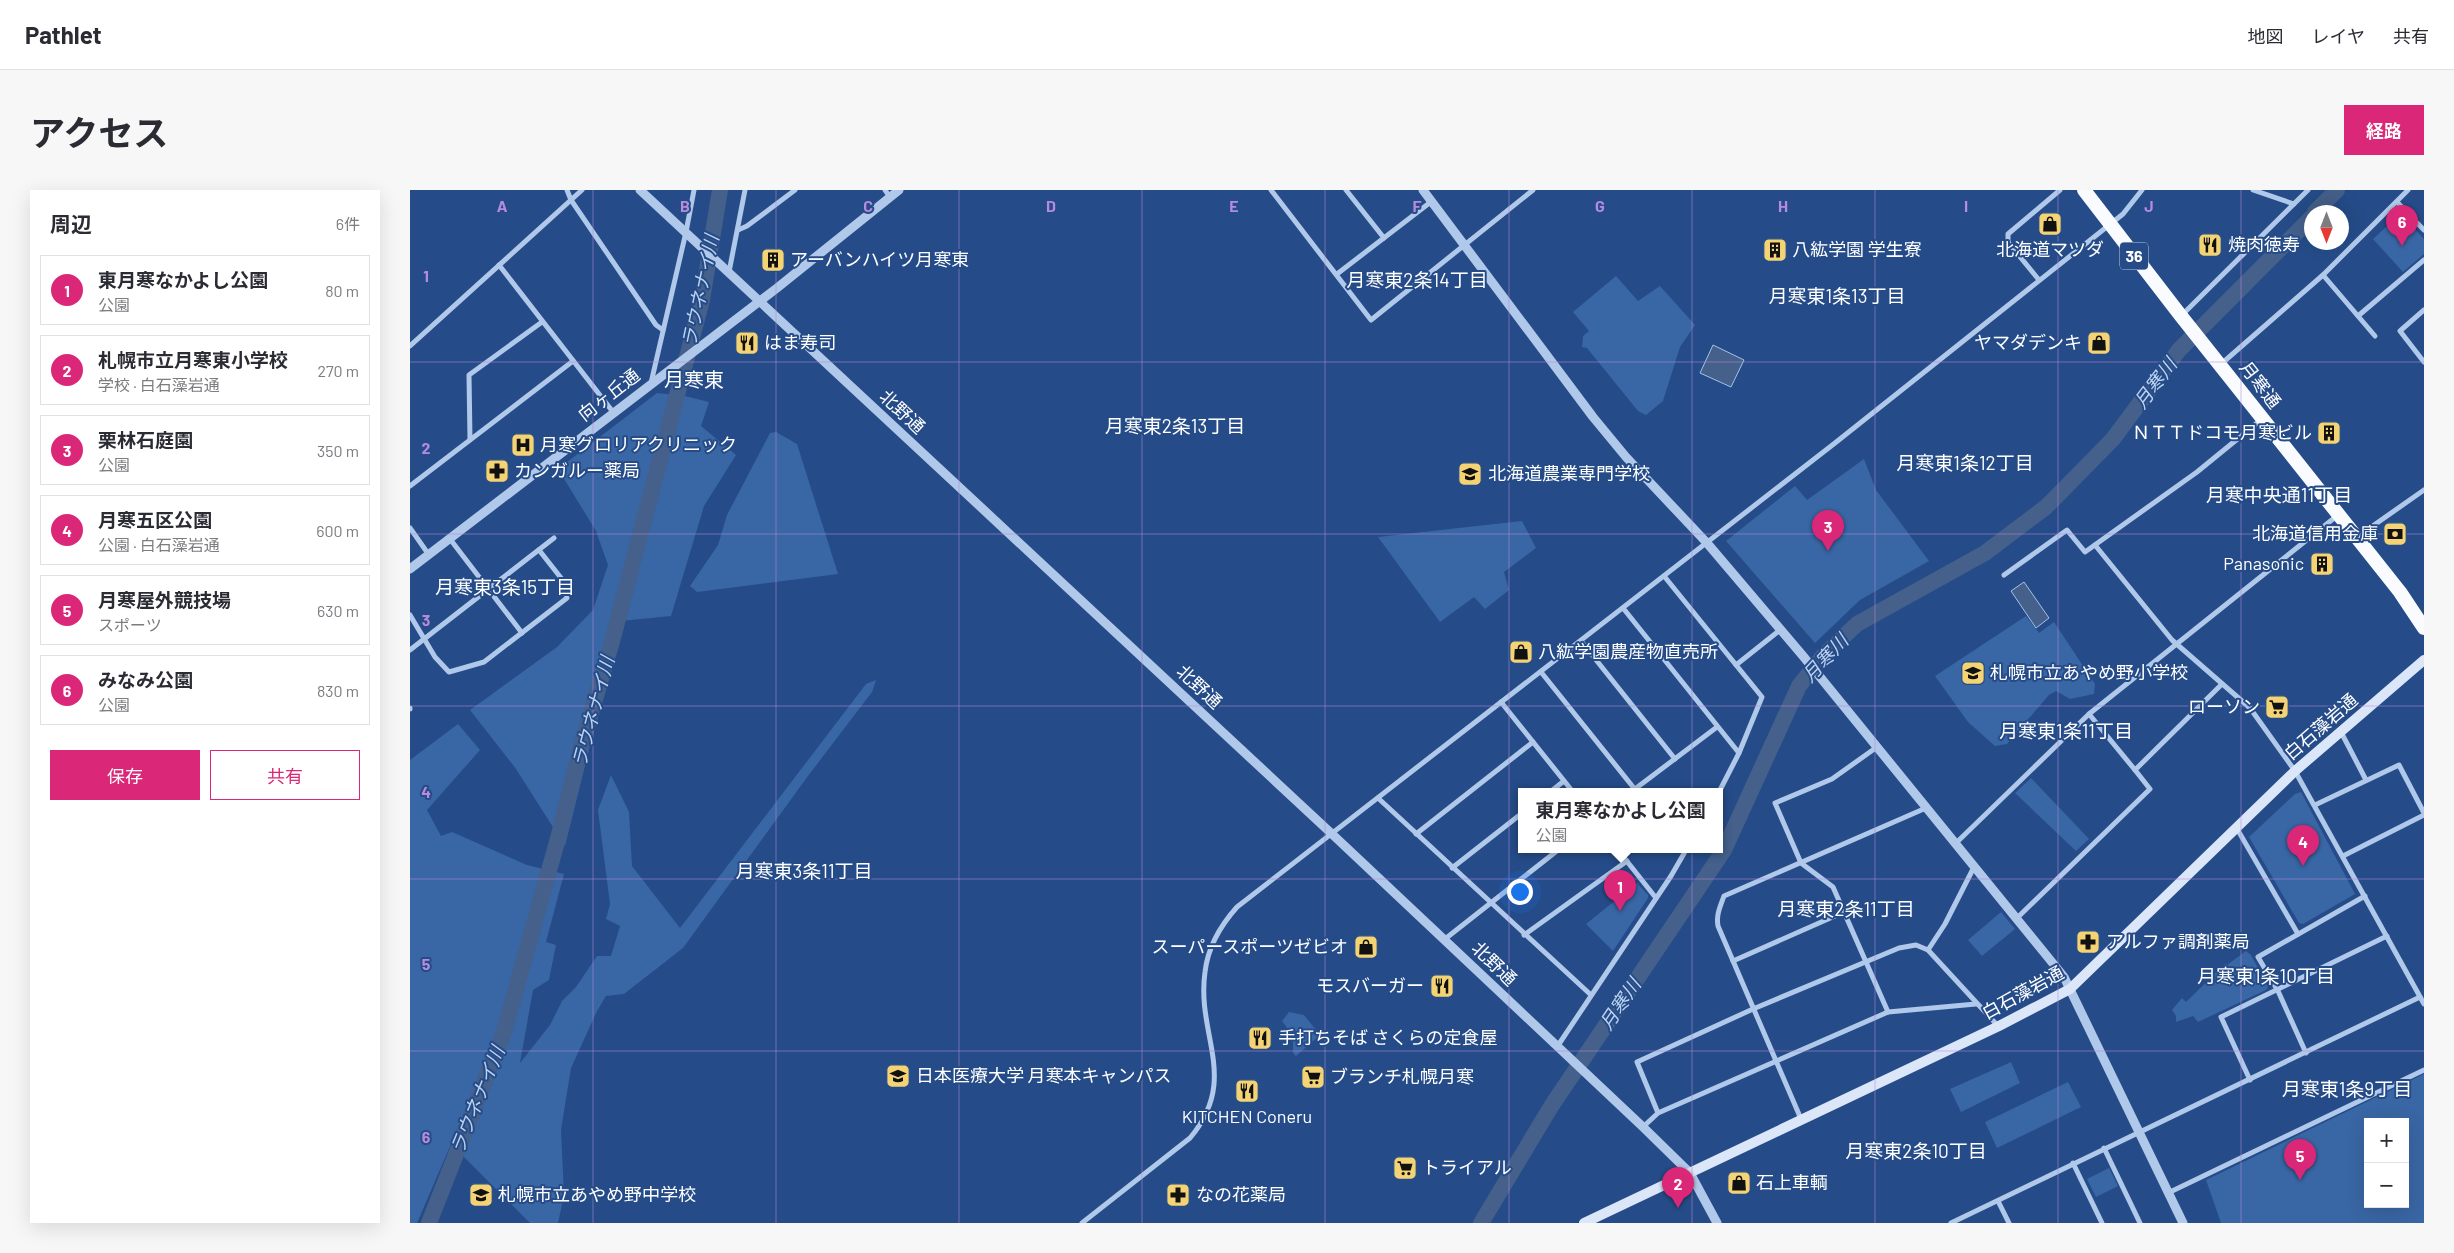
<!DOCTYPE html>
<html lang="ja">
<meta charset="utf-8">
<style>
body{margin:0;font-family:Barlow,"Noto Sans JP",sans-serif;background:#f7f7f7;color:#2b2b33}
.controls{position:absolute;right:15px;bottom:15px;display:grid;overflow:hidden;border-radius:0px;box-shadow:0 5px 20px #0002}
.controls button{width:45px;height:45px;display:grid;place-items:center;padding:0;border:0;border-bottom:1px solid #e1e1e2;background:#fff;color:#2b2b33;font:25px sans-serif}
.compass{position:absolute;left:1894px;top:15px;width:45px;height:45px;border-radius:50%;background:#fff;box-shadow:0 5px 20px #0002;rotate:180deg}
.you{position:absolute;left:1109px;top:701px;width:18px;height:18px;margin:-12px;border:4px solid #fff;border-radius:50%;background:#1a73e8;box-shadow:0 0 0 8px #1a73e833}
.badge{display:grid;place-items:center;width:32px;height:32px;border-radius:50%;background:#db2777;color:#fff;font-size:16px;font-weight:700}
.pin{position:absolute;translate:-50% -41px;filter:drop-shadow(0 1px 2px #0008)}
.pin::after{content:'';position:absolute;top:26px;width:18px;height:15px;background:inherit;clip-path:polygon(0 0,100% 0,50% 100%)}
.popup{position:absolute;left:1108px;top:598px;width:205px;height:65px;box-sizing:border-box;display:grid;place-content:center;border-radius:0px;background:#fff;filter:drop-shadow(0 1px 4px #0005);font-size:16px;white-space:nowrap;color:#7c7c81}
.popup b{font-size:19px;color:#2b2b33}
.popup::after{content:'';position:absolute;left:50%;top:100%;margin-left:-10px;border:10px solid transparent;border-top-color:#fff}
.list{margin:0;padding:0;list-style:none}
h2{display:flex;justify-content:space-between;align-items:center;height:65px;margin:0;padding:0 20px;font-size:21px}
h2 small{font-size:16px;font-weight:400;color:#7c7c81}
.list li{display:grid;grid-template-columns:32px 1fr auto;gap:15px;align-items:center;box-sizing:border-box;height:70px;margin:0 10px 10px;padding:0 10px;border:1px solid #e1e1e2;border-radius:0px}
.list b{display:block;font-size:19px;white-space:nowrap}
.list p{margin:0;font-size:16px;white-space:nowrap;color:#7c7c81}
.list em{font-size:16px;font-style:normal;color:#7c7c81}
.actions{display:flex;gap:10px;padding:15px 20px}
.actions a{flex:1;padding:11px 0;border:1px solid #db2777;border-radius:0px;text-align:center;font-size:18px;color:#db2777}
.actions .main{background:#db2777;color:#fff}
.map{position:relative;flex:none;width:2014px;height:1033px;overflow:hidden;border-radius:0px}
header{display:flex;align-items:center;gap:30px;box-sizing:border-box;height:70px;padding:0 25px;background:#fff;border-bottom:1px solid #e1e1e2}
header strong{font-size:24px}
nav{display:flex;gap:28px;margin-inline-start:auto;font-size:18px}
.intro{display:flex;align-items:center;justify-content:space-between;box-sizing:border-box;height:120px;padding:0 30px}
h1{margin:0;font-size:35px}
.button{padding:12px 22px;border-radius:0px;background:#db2777;color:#fff;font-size:18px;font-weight:700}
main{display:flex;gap:30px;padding:0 30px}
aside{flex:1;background:#fff;border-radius:0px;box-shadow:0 5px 20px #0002}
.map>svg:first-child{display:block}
.green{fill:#3966a4;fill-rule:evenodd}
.water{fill:#44608b;stroke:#a4c2ea}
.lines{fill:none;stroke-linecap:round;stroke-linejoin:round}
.river{stroke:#44608b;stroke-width:16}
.minor{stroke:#b0c8e9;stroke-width:5}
.tertiary{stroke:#b0c8e9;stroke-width:9}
.secondary{stroke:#dbe6f8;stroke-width:10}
.trunk{stroke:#f9fbfe;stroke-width:14}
.grid{fill:none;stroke:#b68bdc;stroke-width:1;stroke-opacity:0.55}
.labels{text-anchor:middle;stroke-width:4;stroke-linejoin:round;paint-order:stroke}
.shield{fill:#254c88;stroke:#bec9db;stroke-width:1}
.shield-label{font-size:16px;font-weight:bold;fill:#fff}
.poi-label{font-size:18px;fill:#fff;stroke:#254c88;text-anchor:start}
.street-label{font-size:18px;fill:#fff;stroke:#254c88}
.neighbourhood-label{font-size:19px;fill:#fff;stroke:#254c88}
.water-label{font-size:19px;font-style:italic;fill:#bcd2f0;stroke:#254c88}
.quarter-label{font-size:20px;fill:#fff;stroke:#254c88}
.grid-label{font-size:16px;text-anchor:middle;font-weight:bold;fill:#b68bdc;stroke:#254c88;stroke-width:4;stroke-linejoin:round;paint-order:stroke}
</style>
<header>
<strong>Pathlet</strong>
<nav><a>地図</a><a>レイヤ</a><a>共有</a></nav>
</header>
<div class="intro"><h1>アクセス</h1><a class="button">経路</a></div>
<main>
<aside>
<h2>周辺<small>6件</small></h2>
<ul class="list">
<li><span class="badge">1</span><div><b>東月寒なかよし公園</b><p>公園</p></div><em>80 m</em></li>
<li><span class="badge">2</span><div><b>札幌市立月寒東小学校</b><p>学校 · 白石藻岩通</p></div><em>270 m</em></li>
<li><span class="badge">3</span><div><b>栗林石庭園</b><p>公園</p></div><em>350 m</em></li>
<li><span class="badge">4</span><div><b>月寒五区公園</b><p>公園 · 白石藻岩通</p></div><em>600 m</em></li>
<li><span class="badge">5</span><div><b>月寒屋外競技場</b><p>スポーツ</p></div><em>630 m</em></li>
<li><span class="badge">6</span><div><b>みなみ公園</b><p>公園</p></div><em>830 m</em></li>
</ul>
<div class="actions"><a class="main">保存</a><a>共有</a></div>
</aside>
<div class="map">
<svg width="2014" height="1033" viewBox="0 0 2014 1033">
<rect width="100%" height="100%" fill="#254c88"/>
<!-- green -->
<g class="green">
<path d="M1988 26H1993L2014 49V64L1993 82 1963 49Z"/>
<path d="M1206 86 1228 111 1250 96 1285 135 1270 157 1253 211 1236 225 1228 221 1177 158 1172 157 1173 146 1179 141 1163 122Z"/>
<path d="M247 203 275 206 299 212 291 236 326 265 294 316 261 426 211 431 155 656 106 579 60 520 147 457 183 420 198 375 186 341 148 279Z"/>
<path d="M366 242 387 254 428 384 287 402 280 396 308 355 317 325 360 243Z"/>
<path d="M1454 269 1466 300 1519 371 1450 410 1405 453 1316 351 1385 296 1397 310Z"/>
<path d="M1112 331 1126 358 1094 382 1099 400 1075 419 1064 407 1030 432 968 347Z"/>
<path d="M1616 426 1629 443 1644 432 1685 494 1684 504 1660 509 1646 501 1639 505 1597 554 1585 556 1558 532 1525 486Z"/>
<path d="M466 490 462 502 398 586 273 758 214 804 196 806 187 821 161 878 151 940 154 1005 148 1033H120L41 954 7 1033H0V570L48 534 70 560 17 620 31 646 42 642 117 675 154 684 136 752 146 755 139 790 123 800 110 873 140 835 152 811 166 797 187 766H201L210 736 196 729 200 714 188 620 201 585 219 622 222 676 270 738 456 494Z"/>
<path d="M1621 588 1679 649 1666 661 1605 603Z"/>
<path d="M1891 602 1945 704 1893 734 1889 733 1839 647 1885 604Z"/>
<path d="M1227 693 1238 705V708L1203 761 1176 734Z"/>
<path d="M1591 722 1605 739 1572 766 1558 750Z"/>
<path d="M1836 761 1841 765 1858 797 1856 800 1788 832 1783 826 1766 832V826L1762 820 1772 808 1776 812 1815 774 1817 775Z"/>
<path d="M879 822 894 825 910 845 886 866 883 863V846L872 831Z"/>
<path d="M1601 872 1610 893 1551 922 1540 899Z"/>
<path d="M2014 884V1033H1811L1796 990ZM1958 932H1995V1014H1958Z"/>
<path d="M1658 892 1671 917 1587 958 1575 932Z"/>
<path d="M1699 978 1708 996 1686 1007 1677 989Z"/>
</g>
<!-- water -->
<g class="water">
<path d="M1303 155 1334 170 1321 197 1290 183Z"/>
<path d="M1614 392 1639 428 1626 438 1601 401Z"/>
</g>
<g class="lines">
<!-- river -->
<g class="river">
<path d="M1905 22 1927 0"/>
<path d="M19 1033 94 842 150 641 171 557 203 448 292 110 310 0"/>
<path d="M1071 1033 1142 915 1314 660 1389 496 1413 466 1447 434 1575 363 1636 317 1703 249 1769 160 1902 27"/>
</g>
<!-- minor -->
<g class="minor">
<path d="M157 0 161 10 246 135 253 140"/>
<path d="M475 0 480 7"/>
<path d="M861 0 961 130 1123 0"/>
<path d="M936 0 974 48"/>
<path d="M1843 0 1884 14"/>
<path d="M1987 12 2014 40"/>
<path d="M328 40 337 36 385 0"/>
<path d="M89 75 203 222"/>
<path d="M319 82 335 0"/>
<path d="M927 84 1022 11"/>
<path d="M1913 85 1965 146"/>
<path d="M1629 90 1598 52V44L1650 0"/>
<path d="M2014 120 1990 141 2014 172"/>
<path d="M1772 125 1898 0"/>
<path d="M1948 126 2014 70"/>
<path d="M0 156 172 0"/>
<path d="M1810 175 1913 85 1998 0"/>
<path d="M241 193 276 42 284 0"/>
<path d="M60 250 59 185 132 132"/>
<path d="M0 296 163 171"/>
<path d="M0 338 19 365"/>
<path d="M1947 347 2014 300"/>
<path d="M40 349 112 443"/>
<path d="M1685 355 1762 450 1840 518 1885 581 2014 814"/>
<path d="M1594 385 1657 340 1675 362 1787 282 1852 229"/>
<path d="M1254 386 1352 507 1329 563 1309 602"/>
<path d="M1213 418 1329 563"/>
<path d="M0 425 25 467 39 482 74 472 157 408 155 393 129 360"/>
<path d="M1171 451 1265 569"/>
<path d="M0 460 144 348"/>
<path d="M1326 475 1370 440"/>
<path d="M1131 482 1227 602"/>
<path d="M1091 512 1163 602"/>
<path d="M0 518V519"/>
<path d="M1679 524 1725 580"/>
<path d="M1931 542 1956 590"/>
<path d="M1467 557 1422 589 1365 613 1391 673 1423 697 1478 822"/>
<path d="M1140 602 1154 591"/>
<path d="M1221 602 1307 537"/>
<path d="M968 608 1181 805"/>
<path d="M1905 615 1989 575 2014 623"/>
<path d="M1826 637 1888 744"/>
<path d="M1006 644 1123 552"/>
<path d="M1545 654 1679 524 1928 325"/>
<path d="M1208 660 1246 708"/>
<path d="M1933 666 2014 625"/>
<path d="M1042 678 1111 624"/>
<path d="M1606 729 1740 599 1725 580 1812 494"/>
<path d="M1114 745 1217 671"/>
<path d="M1035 749 1148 660"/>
<path d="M1518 760 1535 734 1564 677"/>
<path d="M1323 771 1434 722"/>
<path d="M1147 857 1261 686 1276 660"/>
<path d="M1896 863 1868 801 1848 767 1955 706"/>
<path d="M1840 890 1811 827 1977 746"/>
<path d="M1248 923 1227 872 1343 819 1489 758 1506 755 1518 760 1588 836"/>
<path d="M1391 929 1308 736C1306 725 1310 717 1314 706L1516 618"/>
<path d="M1233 937 1248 923 1478 822 1566 814"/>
<path d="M1694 958 1730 1033"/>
<path d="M1663 973 1692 1033"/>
<path d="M1758 1003 2014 880"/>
<path d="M1588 1011 1599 1033"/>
<path d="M672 1033 780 948C830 888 786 846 795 782 798 756 810 736 827 717L1425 253 1713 24 1732 0"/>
<path d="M1541 1033 2010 807"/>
</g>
<!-- tertiary -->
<g class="tertiary">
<path d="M230 0 922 644 1233 937 1280 983 1307 1033"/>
<path d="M1013 0 1183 227 1216 267 1297 353 1393 466 1654 787 1773 1033"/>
<path d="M0 379 367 98 489 0"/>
</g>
<!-- secondary -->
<path class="secondary" d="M1174 1033 1589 836 1660 799 1885 581 2014 470"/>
<!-- trunk -->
<path class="trunk" d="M1674 0 1771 126 1990 402 2014 438"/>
</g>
<!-- grid -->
<path class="grid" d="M183 0V1033M366 0V1033M549 0V1033M732 0V1033M915 0V1033M1099 0V1033M1282 0V1033M1465 0V1033M1648 0V1033M1831 0V1033M0 172H2014M0 344H2014M0 516H2014M0 689H2014M0 861H2014"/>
<!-- icons -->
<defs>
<g id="shop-square" transform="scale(1.25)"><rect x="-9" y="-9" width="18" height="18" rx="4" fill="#f3d374" stroke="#254c88"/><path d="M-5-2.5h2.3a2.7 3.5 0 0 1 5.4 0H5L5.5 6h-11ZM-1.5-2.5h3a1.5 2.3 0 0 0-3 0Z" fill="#111"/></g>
<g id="restaurant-square" transform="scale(1.25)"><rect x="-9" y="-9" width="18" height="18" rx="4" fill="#f3d374" stroke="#254c88"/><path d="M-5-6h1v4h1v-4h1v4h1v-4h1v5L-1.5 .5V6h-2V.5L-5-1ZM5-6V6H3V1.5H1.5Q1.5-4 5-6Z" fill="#111"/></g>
<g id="building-square" transform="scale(1.25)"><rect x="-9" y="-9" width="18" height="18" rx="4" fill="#f3d374" stroke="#254c88"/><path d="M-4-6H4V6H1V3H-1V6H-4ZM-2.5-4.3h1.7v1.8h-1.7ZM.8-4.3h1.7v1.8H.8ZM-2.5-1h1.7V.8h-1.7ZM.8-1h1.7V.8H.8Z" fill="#111"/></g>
<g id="hospital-square" transform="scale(1.25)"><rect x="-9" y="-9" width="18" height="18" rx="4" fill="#f3d374" stroke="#254c88"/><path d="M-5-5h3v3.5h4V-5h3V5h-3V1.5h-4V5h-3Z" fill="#111"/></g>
<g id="pharmacy-square" transform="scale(1.25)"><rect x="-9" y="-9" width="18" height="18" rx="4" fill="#f3d374" stroke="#254c88"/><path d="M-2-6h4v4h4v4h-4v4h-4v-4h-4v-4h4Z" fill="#111"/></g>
<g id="university-square" transform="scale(1.25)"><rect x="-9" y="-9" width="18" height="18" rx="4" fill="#f3d374" stroke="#254c88"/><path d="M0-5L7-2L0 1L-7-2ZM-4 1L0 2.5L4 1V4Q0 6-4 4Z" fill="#111"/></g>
<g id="bank-square" transform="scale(1.25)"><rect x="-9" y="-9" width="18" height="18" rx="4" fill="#f3d374" stroke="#254c88"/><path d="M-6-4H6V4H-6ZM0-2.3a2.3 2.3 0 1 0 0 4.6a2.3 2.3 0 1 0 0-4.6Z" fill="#111"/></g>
<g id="school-square" transform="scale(1.25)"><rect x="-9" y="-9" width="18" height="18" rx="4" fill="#f3d374" stroke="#254c88"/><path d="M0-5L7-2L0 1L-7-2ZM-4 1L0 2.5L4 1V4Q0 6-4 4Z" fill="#111"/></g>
<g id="supermarket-square" transform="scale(1.25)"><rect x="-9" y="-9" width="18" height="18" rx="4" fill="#f3d374" stroke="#254c88"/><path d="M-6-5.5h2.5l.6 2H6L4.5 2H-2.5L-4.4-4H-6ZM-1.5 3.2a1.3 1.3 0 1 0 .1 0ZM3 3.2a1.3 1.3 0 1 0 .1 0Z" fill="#111"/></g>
</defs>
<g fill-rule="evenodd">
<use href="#shop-square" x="1640" y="34"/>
<use href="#restaurant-square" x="1800" y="55"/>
<use href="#building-square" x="1365" y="60"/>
<use href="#building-square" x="363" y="70"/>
<use href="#restaurant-square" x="337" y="153"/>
<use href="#shop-square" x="1689" y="153"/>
<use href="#building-square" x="1919" y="243"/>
<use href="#hospital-square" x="113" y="255"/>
<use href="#pharmacy-square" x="87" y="281"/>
<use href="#university-square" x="1060" y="284"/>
<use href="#bank-square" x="1985" y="344"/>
<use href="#building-square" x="1912" y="374"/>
<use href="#shop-square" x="1111" y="462"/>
<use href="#school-square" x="1563" y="483"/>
<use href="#supermarket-square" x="1867" y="517"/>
<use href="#pharmacy-square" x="1678" y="752"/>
<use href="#shop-square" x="956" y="757"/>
<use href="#restaurant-square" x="1032" y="796"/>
<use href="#restaurant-square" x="850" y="848"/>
<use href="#university-square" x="488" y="886"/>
<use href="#supermarket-square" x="903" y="887"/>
<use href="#restaurant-square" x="837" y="901"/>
<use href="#supermarket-square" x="995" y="978"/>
<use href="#shop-square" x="1329" y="993"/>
<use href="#school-square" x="71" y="1005"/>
<use href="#pharmacy-square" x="768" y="1005"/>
</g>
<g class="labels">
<!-- shield labels -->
<rect class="shield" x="1710" y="52.5" width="28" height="27" rx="4"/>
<g class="shield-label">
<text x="1724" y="72">36</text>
</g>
<!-- poi labels -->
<g class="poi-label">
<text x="1818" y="61">焼肉徳寿</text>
<text x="1382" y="66">八紘学園 学生寮</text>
<text x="1640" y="66" text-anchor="middle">北海道マツダ</text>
<text x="380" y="76">アーバンハイツ月寒東</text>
<text x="354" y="159">はま寿司</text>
<text x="1672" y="159" text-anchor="end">ヤマダデンキ</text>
<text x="1902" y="249" text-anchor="end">ＮＴＴドコモ月寒ビル</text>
<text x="130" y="261">月寒グロリアクリニック</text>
<text x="104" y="287">カンガルー薬局</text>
<text x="1078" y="290">北海道農業専門学校</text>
<text x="1968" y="350" text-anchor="end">北海道信用金庫</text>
<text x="1894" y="380" text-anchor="end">Panasonic</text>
<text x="1128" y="468">八紘学園農産物直売所</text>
<text x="1580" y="489">札幌市立あやめ野小学校</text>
<text x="1850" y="523" text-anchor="end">ローソン</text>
<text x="1696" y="758">アルファ調剤薬局</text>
<text x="938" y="763" text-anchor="end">スーパースポーツゼビオ</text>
<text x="1014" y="802" text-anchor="end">モスバーガー</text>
<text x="868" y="854">手打ちそば さくらの定食屋</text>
<text x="506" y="892">日本医療大学 月寒本キャンパス</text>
<text x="920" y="893">ブランチ札幌月寒</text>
<text x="837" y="933" text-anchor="middle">KITCHEN Coneru</text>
<text x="1012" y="984">トライアル</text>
<text x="1346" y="999">石上車輌</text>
<text x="88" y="1011">札幌市立あやめ野中学校</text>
<text x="786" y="1011">なの花薬局</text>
</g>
<!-- street labels -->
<g class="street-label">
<text transform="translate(1850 195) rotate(52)" y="6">月寒通</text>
<text transform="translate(199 205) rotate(-38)" y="6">向ヶ丘通</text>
<text transform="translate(492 222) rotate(43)" y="6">北野通</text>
<text transform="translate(789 497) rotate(43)" y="6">北野通</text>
<text transform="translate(1911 537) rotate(-41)" y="6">白石藻岩通</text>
<text transform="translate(1084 774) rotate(44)" y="6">北野通</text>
<text transform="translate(1613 803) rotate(-29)" y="6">白石藻岩通</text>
</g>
<!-- neighbourhood labels -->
<g class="neighbourhood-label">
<text x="1007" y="97">月寒東2条14丁目</text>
<text x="1427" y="113">月寒東1条13丁目</text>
<text x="765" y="243">月寒東2条13丁目</text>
<text x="1555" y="280">月寒東1条12丁目</text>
<text x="1869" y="312">月寒中央通11丁目</text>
<text x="95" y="404">月寒東3条15丁目</text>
<text x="1656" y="548">月寒東1条11丁目</text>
<text x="394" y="688">月寒東3条11丁目</text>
<text x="1436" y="726">月寒東2条11丁目</text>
<text x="1856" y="793">月寒東1条10丁目</text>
<text x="1937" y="906">月寒東1条9丁目</text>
<text x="1506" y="968">月寒東2条10丁目</text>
</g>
<!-- water labels -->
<g class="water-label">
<text transform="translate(290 101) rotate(-78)" y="7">ラウネナイ川</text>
<text transform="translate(1745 193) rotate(-53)" y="7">月寒川</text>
<text transform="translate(1415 468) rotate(-47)" y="7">月寒川</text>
<text transform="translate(183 522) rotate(-75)" y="7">ラウネナイ川</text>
<text transform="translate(1210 814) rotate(-56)" y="7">月寒川</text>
<text transform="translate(67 910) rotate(-68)" y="7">ラウネナイ川</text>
</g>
<!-- quarter labels -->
<g class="quarter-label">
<text x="284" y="197">月寒東</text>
</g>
</g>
<g class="grid-label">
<text x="92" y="22">A</text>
<text x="275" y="22">B</text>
<text x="458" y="22">C</text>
<text x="641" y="22">D</text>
<text x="824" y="22">E</text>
<text x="1007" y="22">F</text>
<text x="1190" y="22">G</text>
<text x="1373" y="22">H</text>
<text x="1556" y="22">I</text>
<text x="1739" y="22">J</text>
<text x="16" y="92">1</text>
<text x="16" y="264">2</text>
<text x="16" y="436">3</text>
<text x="16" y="608">4</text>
<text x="16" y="780">5</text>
<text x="16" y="953">6</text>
</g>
</svg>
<div class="controls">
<button>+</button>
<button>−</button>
</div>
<svg class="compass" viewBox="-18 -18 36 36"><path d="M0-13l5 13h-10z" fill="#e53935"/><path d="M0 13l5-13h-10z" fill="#7c7c81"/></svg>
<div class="you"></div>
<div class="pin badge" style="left:1210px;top:721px">1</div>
<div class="popup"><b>東月寒なかよし公園</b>公園</div>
<div class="pin badge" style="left:1268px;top:1018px">2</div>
<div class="pin badge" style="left:1418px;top:361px">3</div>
<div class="pin badge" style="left:1893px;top:676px">4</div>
<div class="pin badge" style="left:1890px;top:990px">5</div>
<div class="pin badge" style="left:1992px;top:56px">6</div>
</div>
</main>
